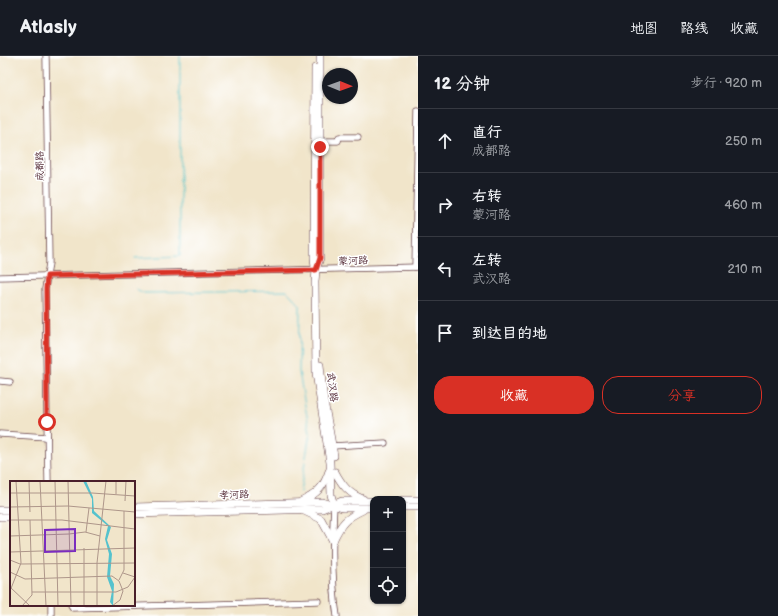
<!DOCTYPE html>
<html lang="zh">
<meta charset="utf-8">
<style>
body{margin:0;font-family:"Balsamiq Sans","LXGW WenKai TC",sans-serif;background:#242831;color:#f1f3f6}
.controls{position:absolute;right:12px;bottom:12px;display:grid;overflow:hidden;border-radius:8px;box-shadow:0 1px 3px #0004}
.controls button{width:36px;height:36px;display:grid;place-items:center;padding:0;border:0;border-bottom:1px solid #363941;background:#171b24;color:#f1f3f6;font:20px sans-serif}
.compass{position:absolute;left:322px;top:12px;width:36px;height:36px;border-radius:50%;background:#171b24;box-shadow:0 1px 3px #0004;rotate:91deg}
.stop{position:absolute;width:12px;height:12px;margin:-9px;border:3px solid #d93025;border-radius:50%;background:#fff}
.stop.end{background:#d93025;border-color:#fff;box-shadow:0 1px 4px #0008}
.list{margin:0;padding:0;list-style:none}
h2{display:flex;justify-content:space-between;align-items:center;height:52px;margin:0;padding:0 16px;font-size:17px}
h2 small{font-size:13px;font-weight:400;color:#9ea1a6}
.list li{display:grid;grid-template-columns:26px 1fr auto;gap:12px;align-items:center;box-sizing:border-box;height:64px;padding:0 16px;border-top:1px solid #363941}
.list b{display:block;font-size:15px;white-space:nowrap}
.list p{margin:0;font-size:13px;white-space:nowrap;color:#9ea1a6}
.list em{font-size:13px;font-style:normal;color:#9ea1a6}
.actions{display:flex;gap:8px;padding:12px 16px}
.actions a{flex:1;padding:9px 0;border:1px solid #d93025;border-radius:16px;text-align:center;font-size:14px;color:#d93025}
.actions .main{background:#d93025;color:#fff}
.icon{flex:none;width:22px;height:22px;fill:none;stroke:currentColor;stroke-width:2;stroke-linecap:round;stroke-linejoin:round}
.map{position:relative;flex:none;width:418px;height:560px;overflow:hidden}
header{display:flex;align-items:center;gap:24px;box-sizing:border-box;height:56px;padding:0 20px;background:#171b24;border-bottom:1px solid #363941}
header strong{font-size:19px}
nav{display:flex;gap:22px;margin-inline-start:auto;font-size:14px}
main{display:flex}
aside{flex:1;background:#171b24}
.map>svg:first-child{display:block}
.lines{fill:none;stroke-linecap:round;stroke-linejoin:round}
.stream{stroke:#55c2cd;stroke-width:1}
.minor-casing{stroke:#633d43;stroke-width:7}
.major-casing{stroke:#633d43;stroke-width:8}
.minor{stroke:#fff;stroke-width:5.5}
.major{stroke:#fff;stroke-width:7}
.route{stroke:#d93025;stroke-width:5}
.labels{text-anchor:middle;stroke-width:3;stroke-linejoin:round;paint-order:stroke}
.street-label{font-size:10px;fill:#4a1f2b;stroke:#fff}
.inset-road{fill:none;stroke:#ae968a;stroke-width:1}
.view{fill:#7b2cbf;fill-opacity:0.15;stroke:#7b2cbf;stroke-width:2}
.inset-edge{fill:none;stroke:#4a1f2b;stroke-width:2}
</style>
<header>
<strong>Atlasly</strong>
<nav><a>地图</a><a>路线</a><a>收藏</a></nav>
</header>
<main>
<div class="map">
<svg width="418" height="560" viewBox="0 0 418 560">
<rect width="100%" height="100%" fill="#fff"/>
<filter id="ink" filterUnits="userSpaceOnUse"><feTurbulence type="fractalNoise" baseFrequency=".025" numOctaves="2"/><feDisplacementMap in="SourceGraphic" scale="8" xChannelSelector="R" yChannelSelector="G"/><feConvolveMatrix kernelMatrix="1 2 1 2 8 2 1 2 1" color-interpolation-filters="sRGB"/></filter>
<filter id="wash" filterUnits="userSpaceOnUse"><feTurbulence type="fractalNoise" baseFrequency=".012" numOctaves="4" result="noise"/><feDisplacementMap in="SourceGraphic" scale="16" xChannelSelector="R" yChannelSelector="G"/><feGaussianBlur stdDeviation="0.9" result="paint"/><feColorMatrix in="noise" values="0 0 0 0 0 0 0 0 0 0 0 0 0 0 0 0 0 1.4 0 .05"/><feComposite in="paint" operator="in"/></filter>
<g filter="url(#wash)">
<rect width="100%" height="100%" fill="#f1e5ca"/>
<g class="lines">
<!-- stream -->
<g class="stream">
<path d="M135 202 180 200V0"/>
<path d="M136 233 144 237 287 235 300 249 299 316 310 377 300 436"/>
</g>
</g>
</g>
<g filter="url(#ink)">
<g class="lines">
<!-- minor casing -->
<g class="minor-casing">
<g id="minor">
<path d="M46 0 49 207 45 233 48 426"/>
<path d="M320 85H338L339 81H358"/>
<path d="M415 211 418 55"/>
<path d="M0 221 418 211"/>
<path d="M0 325 10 326"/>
<path d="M0 378 47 381"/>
<path d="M332 390 385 387"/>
<path d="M334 449C332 486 331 524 337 560"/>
<path d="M51 549V560"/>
<path d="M71 549 73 552 318 545"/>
</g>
</g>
<!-- major casing -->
<g class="major-casing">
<g id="major">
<path d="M320 0V202L316 214 315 226 316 317 330 407 331 439 334 449"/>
<path d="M315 12 314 202 315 212"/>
<path d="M320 309 324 345 334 400"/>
<path d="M335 416C342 429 349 438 363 443"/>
<path d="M403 444H418"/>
<path d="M302 445C317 438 324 431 329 415"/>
<path d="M134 451 322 446 342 452H373"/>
<path d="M403 451H418"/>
<path d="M0 454H11"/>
<path d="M304 455 321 463 333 485"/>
<path d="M134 458 322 453 342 445H373"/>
<path d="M0 461H11"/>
<path d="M333 485C341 467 346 462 363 454"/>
</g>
</g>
<!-- minor -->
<use href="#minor" class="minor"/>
<!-- major -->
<use href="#major" class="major"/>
</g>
</g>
<g class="lines" filter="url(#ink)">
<!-- route -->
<path class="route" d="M47 366 46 233 47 220 316 214 320 202V91"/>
</g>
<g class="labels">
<!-- street labels -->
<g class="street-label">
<text transform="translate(39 110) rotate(-91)" y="4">成都路</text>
<text transform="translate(353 204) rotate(-2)" y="4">蒙河路</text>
<text transform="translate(333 331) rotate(83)" y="4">武汉路</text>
<text transform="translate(234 438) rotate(-2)" y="4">孝河路</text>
</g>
</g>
<!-- overview -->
<g transform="translate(10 425)">
<rect width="125" height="125" fill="#f1e5ca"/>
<path d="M73 0H76L83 16 84 30 101 46 97 59 102 73 100 95 104 103 103 125 100 121 102 110 97 96 99 73 95 58 98 45 82 32V18Z" fill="#55c2cd"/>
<path class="inset-road" d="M19 0 20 31M30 0 36 125M45 0 48 125M58 0 61 125M0 12H82L125 15M106 13V0M115 20 116 0M0 26 58 25 125 31M0 39H52L125 48M76 51 79 27M59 53 75 51 90 55M0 55 59 53M74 67V125M0 71 125 67M0 79 10 83 125 82M0 91 15 98 102 95 109 100 113 110 110 119 102 125M113 92 125 96M109 99 114 89V30M0 106 20 125M0 110 11 82 6 0M22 111H106L118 106 125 96M12 125 22 114 20 39M87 125V82L96 0"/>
<path class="view" d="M65 48V70L35 71V49Z"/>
<rect width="125" height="125" class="inset-edge"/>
</g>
</svg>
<div class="controls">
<button>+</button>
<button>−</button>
<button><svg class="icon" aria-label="locate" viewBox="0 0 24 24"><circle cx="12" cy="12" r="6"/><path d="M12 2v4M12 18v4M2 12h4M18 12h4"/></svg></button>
</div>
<svg class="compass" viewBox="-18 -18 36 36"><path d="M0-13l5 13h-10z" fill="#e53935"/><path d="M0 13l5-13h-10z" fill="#9ea1a6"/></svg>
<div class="stop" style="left:47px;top:366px"></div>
<div class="stop end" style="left:320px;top:91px"></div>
</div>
<aside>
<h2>12 分钟<small>步行 · 920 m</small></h2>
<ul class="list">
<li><svg class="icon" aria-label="ahead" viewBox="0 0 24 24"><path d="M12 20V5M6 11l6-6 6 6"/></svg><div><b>直行</b><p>成都路</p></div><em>250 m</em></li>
<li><svg class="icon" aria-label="right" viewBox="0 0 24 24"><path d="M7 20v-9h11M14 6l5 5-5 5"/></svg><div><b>右转</b><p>蒙河路</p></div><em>460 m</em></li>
<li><svg class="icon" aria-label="left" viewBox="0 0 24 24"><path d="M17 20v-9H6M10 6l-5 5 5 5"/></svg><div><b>左转</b><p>武汉路</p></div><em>210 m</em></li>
<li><svg class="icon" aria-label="arrive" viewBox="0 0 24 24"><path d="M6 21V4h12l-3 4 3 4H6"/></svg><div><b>到达目的地</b></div></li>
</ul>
<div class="actions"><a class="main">收藏</a><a>分享</a></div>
</aside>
</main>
